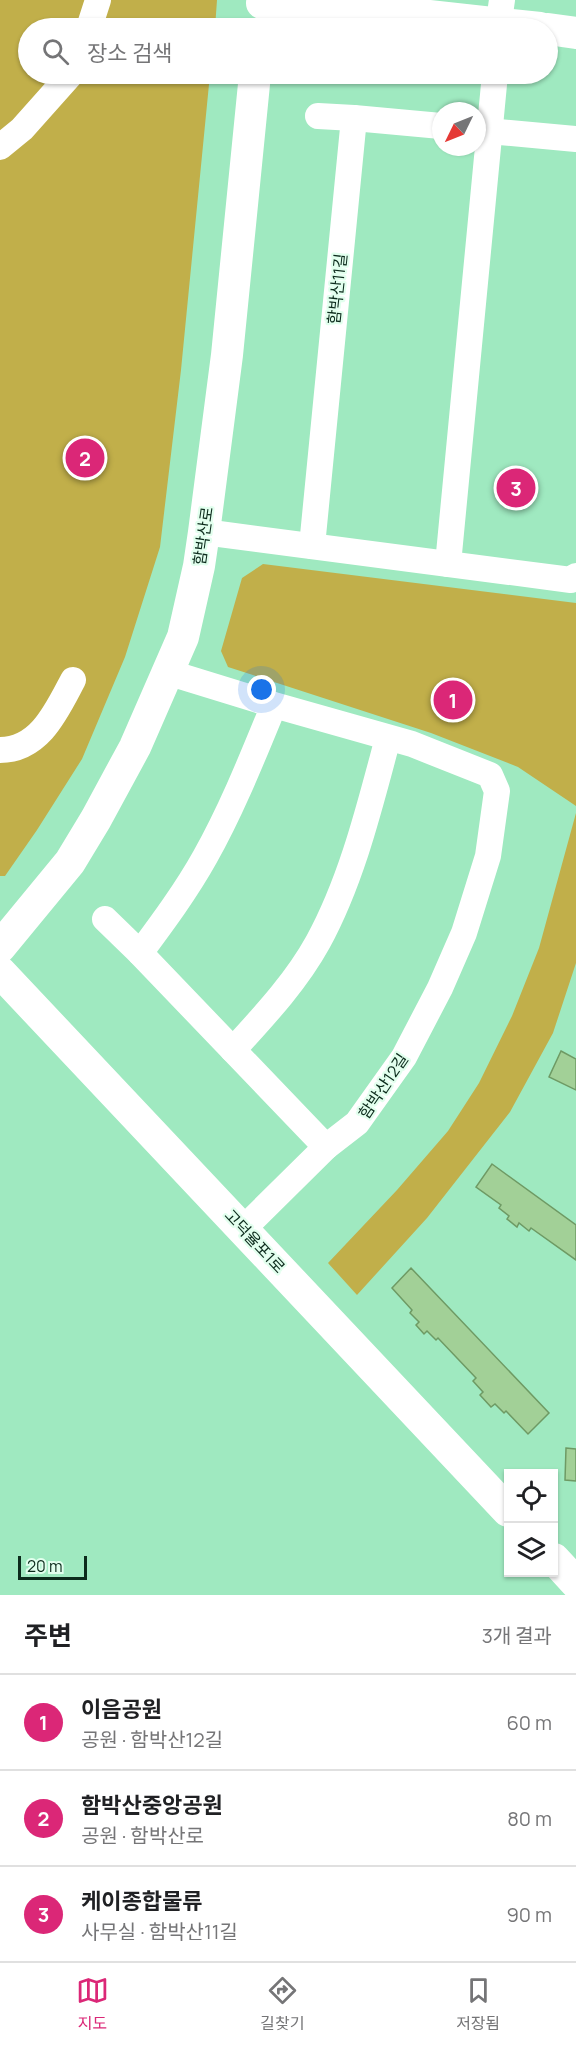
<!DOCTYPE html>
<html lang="ko">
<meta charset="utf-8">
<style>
body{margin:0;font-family:Manrope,"Noto Sans KR",sans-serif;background:#f2f2f2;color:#202124}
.controls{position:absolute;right:18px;bottom:18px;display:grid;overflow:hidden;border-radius:0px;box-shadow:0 2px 4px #0004}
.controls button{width:54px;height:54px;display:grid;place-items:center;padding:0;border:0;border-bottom:2px solid #e0e0e0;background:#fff;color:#202124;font:30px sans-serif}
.compass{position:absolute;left:432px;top:102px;width:54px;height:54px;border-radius:50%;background:#fff;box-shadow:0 2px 4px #0004;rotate:227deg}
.scale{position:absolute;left:18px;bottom:15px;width:69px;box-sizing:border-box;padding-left:6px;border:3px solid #0c2b1c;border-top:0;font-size:16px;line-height:21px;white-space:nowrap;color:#0c2b1c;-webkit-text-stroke:4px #e2ffee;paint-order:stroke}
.you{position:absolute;left:262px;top:690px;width:21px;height:21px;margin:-15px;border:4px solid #fff;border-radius:50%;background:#1a73e8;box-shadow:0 0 0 9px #1a73e833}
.badge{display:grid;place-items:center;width:39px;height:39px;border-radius:50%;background:#db2777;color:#fff;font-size:20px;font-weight:700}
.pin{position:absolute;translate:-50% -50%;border:3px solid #fff;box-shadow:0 2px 6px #0006}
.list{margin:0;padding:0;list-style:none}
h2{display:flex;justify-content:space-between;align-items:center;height:78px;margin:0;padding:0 24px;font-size:26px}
h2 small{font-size:20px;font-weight:400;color:#757577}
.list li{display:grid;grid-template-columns:39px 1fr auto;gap:18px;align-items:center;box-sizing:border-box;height:96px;padding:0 24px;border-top:2px solid #e0e0e0}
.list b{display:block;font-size:22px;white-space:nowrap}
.list p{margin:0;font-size:20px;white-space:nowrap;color:#757577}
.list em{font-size:20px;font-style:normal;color:#757577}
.icon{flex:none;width:33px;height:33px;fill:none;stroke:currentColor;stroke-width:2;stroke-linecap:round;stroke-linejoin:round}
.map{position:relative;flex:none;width:576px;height:1595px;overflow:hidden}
.search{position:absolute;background:#fff;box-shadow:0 2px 4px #0004;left:18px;right:18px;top:18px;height:66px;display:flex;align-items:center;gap:15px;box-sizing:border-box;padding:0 21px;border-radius:33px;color:#757577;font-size:22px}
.sheet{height:366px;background:#fff}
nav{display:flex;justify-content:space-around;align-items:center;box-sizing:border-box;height:84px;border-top:2px solid #e0e0e0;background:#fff;font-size:16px;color:#757577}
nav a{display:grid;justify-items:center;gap:3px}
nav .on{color:#db2777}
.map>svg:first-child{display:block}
.green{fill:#c1af4a}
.building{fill:#a2d097;stroke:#6e9a64;stroke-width:1.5}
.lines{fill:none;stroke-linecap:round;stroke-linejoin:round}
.minor{stroke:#fff;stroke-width:26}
.tertiary{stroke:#fff;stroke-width:32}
.labels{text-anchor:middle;stroke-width:4.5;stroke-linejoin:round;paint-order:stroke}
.street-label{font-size:16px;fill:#0c2b1c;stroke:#e2ffee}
</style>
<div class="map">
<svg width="576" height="1595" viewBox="0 0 576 1595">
<rect width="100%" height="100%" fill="#9fe9c0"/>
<!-- green -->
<g class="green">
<path d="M0 0H217L215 28H28V74H210L181 370 160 547 125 657 82 759 37 830 5 876H0Z"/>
<path d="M263 564 576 603V806L518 767 431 733 228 667 221 651 242 578Z"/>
<path d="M576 813V963L553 1033 510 1112 427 1218 357 1295 328 1263 397 1190 448 1131 479 1083 512 1016 539 948Z"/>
</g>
<!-- building -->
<g class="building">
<path d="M561 1051 576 1059V1090L549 1077Z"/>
<path d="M492 1164 576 1225V1260L531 1228 529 1231 519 1223 517 1227 507 1219 509 1216 499 1208 501 1205 476 1187Z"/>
<path d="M411 1268 549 1413 528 1434 506 1411 504 1413 495 1404 491 1407 480 1395 483 1392 473 1381 476 1378 438 1338 436 1340 427 1331 424 1334 416 1325 419 1322 410 1313 412 1310 392 1288Z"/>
<path d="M566 1448 576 1449V1481L565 1480Z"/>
</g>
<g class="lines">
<!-- minor -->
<g class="minor">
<path d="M89 28 98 0"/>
<path d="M498 28 502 0"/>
<path d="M318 116 354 118"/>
<path d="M477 130 576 139"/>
<path d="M0 147 22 129 71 74"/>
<path d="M204 532 571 580 576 576"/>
<path d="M312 546 354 118 441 126"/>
<path d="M448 564 495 74"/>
<path d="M167 672 274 705 412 744 490 775 497 791 488 856 464 933 440 988 404 1057 357 1123 326 1147 140 953C163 922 186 891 205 857 232 809 253 756 274 705"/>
<path d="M0 750C40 750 57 710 73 680"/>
<path d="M105 919 140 953"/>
<path d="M233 1050C264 1016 296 982 318 942 352 880 370 805 388 738"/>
<path d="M243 1229 326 1147"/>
</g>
<!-- tertiary -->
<g class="tertiary">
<path d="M262 3 429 16 540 28"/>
<path d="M548 29 576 33"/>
<path d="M0 947 70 862 96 819 135 747 183 637 199 566 204 532 227 355 255 74"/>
<path d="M0 972 508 1511"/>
<path d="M554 1559 576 1583"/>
</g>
</g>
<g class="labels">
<!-- street labels -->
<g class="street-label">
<text transform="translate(337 289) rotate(-84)" y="6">함박산11길</text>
<text transform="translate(203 536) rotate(-82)" y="6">함박산로</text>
<text transform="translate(383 1086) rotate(-56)" y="6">함박산12길</text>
<text transform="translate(255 1241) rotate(47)" y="6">고덕율포1로</text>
</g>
</g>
</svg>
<div class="controls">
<button><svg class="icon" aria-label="locate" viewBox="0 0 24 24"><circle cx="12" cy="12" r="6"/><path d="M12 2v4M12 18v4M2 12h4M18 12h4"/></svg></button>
<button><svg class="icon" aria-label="layers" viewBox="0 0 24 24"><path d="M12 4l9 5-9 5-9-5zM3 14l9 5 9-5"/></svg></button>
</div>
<svg class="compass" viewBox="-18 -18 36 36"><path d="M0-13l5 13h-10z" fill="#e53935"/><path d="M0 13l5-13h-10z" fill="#757577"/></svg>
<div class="scale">20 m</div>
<div class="you"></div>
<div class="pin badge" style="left:453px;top:700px">1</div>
<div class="pin badge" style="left:85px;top:458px">2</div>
<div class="pin badge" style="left:516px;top:488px">3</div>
<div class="search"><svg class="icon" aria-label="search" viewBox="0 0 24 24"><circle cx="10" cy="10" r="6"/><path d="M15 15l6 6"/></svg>장소 검색</div>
</div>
<section class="sheet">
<h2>주변<small>3개 결과</small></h2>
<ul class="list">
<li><span class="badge">1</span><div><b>이음공원</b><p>공원 · 함박산12길</p></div><em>60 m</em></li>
<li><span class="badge">2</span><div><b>함박산중앙공원</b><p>공원 · 함박산로</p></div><em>80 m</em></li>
<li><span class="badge">3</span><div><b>케이종합물류</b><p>사무실 · 함박산11길</p></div><em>90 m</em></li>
</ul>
</section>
<nav>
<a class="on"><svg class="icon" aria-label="map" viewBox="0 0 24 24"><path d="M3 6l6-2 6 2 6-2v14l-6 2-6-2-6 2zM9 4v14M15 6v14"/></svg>지도</a>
<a><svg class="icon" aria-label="directions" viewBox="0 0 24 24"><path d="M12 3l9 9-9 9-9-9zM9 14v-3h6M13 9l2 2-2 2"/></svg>길찾기</a>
<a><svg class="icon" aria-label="saved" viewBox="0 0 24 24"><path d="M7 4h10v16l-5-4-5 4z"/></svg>저장됨</a>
</nav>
